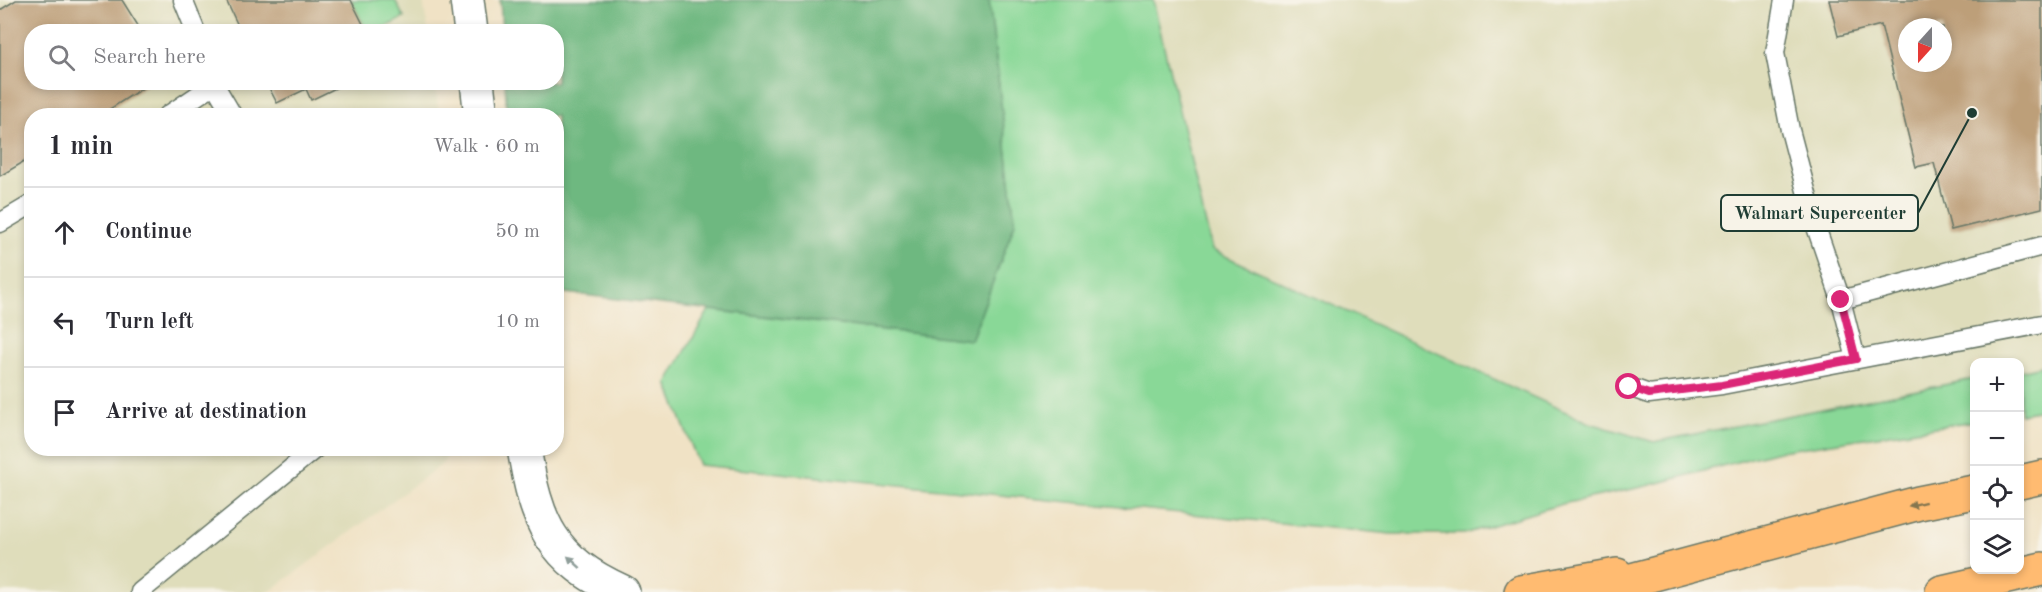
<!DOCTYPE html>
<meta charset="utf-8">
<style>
body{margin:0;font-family:"Old Standard TT",serif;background:#f2f2f3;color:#2b2b33}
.controls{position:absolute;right:18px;bottom:18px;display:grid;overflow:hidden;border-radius:12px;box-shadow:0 3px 9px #0003}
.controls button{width:54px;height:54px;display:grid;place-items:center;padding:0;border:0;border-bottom:2px solid #e1e1e2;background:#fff;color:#2b2b33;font:30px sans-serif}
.compass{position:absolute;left:1898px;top:18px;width:54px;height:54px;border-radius:50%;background:#fff;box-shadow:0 3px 9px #0003;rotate:201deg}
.stop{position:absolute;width:18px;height:18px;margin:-14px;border:4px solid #db2777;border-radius:50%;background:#fff}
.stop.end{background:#db2777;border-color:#fff;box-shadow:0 2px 6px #0008}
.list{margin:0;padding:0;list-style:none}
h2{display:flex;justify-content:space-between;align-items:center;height:78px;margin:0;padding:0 24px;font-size:26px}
h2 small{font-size:20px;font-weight:400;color:#7c7c81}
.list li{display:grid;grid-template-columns:39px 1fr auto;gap:18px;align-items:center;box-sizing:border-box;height:90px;padding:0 24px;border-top:2px solid #e1e1e2}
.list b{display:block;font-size:22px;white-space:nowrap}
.list em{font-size:20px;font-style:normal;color:#7c7c81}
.icon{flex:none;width:33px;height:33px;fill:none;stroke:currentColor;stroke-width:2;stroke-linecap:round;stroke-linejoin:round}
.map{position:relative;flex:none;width:2042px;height:592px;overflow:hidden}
.search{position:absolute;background:#fff;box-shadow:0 3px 9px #0003;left:24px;top:24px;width:540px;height:66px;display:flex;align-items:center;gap:15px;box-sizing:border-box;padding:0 21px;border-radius:24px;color:#7c7c81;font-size:22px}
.panel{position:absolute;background:#fff;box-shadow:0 3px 9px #0003;left:24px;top:108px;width:540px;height:348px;border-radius:24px}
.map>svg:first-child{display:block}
.built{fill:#dfddbb;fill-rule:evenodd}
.green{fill:#89d897;stroke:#548a66;stroke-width:1.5}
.forest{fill:#6eb880;stroke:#467a5a;stroke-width:1.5}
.building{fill:#bd9f79;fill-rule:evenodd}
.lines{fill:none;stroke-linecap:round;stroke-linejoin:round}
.lane-casing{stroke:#687767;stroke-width:21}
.street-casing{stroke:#687767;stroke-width:36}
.primary-casing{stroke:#687767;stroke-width:36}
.highway-casing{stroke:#687767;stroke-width:36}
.lane{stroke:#fff;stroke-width:18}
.street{stroke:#fff;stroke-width:33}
.primary{stroke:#ffbb71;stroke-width:33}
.highway{stroke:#ffbb71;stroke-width:33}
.oneway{fill:#84764f}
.oneway2{fill:#8f9e9a}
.route{stroke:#db2777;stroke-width:8}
.leader{fill:none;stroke:#1f3d34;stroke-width:2}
.callout-dot{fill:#1f3d34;stroke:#f7f3e8;stroke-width:2}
.callout{fill:#f7f3e8;stroke:#1f3d34;stroke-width:2}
.callout-label{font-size:18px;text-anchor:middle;font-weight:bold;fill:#1f3d34}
</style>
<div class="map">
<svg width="2042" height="592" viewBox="0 0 2042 592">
<rect width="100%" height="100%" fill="#f7f3e8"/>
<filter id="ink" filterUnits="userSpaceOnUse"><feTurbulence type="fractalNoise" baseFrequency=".0167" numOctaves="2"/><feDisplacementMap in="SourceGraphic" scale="12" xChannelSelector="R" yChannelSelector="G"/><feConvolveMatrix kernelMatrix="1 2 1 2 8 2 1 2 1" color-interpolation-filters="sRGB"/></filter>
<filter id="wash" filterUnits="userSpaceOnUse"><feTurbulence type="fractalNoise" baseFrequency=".008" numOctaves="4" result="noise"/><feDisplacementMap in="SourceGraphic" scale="24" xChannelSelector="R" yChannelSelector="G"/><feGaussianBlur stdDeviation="1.35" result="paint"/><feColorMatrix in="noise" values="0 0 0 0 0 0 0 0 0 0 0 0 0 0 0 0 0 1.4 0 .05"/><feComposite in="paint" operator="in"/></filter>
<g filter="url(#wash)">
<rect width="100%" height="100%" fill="#f0e2c5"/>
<!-- built -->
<g class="built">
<path d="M0 0H423L428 31 32 32V82L435 83 439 115 32 116V448L453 449 441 465 269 592H0Z"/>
<path d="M1153 0H2042V366L2020 371V362H1974V379L1655 442 1590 423 1212 250ZM1907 27H1943V63H1907Z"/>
</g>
<!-- green -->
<g class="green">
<path d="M351 0H395L404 18 377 31H367Z"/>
<path d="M989 0H1153L1212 250 1590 423 1654 442 1974 379V421L1774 452 1647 486 1562 504 1464 534H1391L699 465 667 383 709 310 971 340 1015 223Z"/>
<path d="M2042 366V410L2020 414V371Z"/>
</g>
<!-- forest -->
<path class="forest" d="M500 0H989L1015 223 971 340 557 292 556 116 507 115 505 83 556 82V32L502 31Z"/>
<g id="blocks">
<!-- building -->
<g class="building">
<path d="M16 0H122L142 32H32V82H152L99 116H32V157L0 176V10Z"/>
<path d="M226 0H351L367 32H241Z"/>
<path d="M1829 0H2042V208L1951 230 1934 163 1916 167 1881 25 1838 36ZM1907 27H1943V63H1907Z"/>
<path d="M266 82H348L311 100 306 89 277 103Z"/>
</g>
</g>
</g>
<g filter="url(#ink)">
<use href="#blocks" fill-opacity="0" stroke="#687767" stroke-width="1.5"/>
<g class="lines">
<!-- lane casing -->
<g class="lane-casing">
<g id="lane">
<path d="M183 0 196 32"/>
<path d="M1784 0 1775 53 1790 130 1814 221 1841 300 1856 359"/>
<path d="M213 82 233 116"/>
<path d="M167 116 213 85"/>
<path d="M0 223 32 204"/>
<path d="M1841 300 2042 246"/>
<path d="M1629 387 1649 394 1722 385 2042 324"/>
<path d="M140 592 316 448"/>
</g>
</g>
<!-- street casing -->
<g class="street-casing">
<g id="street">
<path d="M467 0 471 32"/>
<path d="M477 82 481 116"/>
<path d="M524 448C536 523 551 560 623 592"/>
</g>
</g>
<!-- primary casing -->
<g class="primary-casing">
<path id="primary" d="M1521 592 1617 575"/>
</g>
<!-- highway casing -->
<g class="highway-casing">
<g id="highway">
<path d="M2020 482 2042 477"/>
<path d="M1587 592 1919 503 1974 492"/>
<path d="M1942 592 2042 569"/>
</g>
</g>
<!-- lane -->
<use href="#lane" class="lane"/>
<!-- street -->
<use href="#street" class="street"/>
<!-- primary -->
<use href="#primary" class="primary"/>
<!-- highway -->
<use href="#highway" class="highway"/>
</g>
<!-- one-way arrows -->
<defs><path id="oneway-solid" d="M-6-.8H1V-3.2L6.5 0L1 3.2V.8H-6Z" transform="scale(1.5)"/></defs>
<use class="oneway" href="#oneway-solid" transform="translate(1917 504) rotate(166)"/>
<use class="oneway2" href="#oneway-solid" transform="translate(574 562) rotate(-138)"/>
</g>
<g class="lines" filter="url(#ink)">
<!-- route -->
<path class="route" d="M1629 387 1649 394 1722 385 1856 359 1841 300"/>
</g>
<!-- callouts -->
<path class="leader" d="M1972 113L1918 213"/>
<circle class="callout-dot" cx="1972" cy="113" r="6"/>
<rect class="callout" x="1721" y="195" width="197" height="36" rx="6"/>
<g class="callout-label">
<text x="1820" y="219">Walmart Supercenter</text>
</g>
</svg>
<div class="controls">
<button>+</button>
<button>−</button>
<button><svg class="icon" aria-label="locate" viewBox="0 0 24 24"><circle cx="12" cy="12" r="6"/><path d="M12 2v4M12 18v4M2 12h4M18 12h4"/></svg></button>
<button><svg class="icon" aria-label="layers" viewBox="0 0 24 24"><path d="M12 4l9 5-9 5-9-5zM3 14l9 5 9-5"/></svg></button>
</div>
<svg class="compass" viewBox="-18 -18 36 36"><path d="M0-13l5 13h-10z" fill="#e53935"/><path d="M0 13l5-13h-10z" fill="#7c7c81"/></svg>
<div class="stop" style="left:1629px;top:387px"></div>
<div class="stop end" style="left:1841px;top:300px"></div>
<div class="search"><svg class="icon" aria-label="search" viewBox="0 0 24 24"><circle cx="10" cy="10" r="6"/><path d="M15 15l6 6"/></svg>Search here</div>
<section class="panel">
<h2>1 min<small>Walk · 60 m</small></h2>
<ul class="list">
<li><svg class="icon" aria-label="ahead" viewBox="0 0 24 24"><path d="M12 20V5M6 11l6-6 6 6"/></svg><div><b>Continue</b></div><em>50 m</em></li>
<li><svg class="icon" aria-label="left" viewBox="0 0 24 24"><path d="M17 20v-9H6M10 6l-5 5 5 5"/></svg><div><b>Turn left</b></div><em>10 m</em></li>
<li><svg class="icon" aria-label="arrive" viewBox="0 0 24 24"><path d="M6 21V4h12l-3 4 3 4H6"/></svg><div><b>Arrive at destination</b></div></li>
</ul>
</section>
</div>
